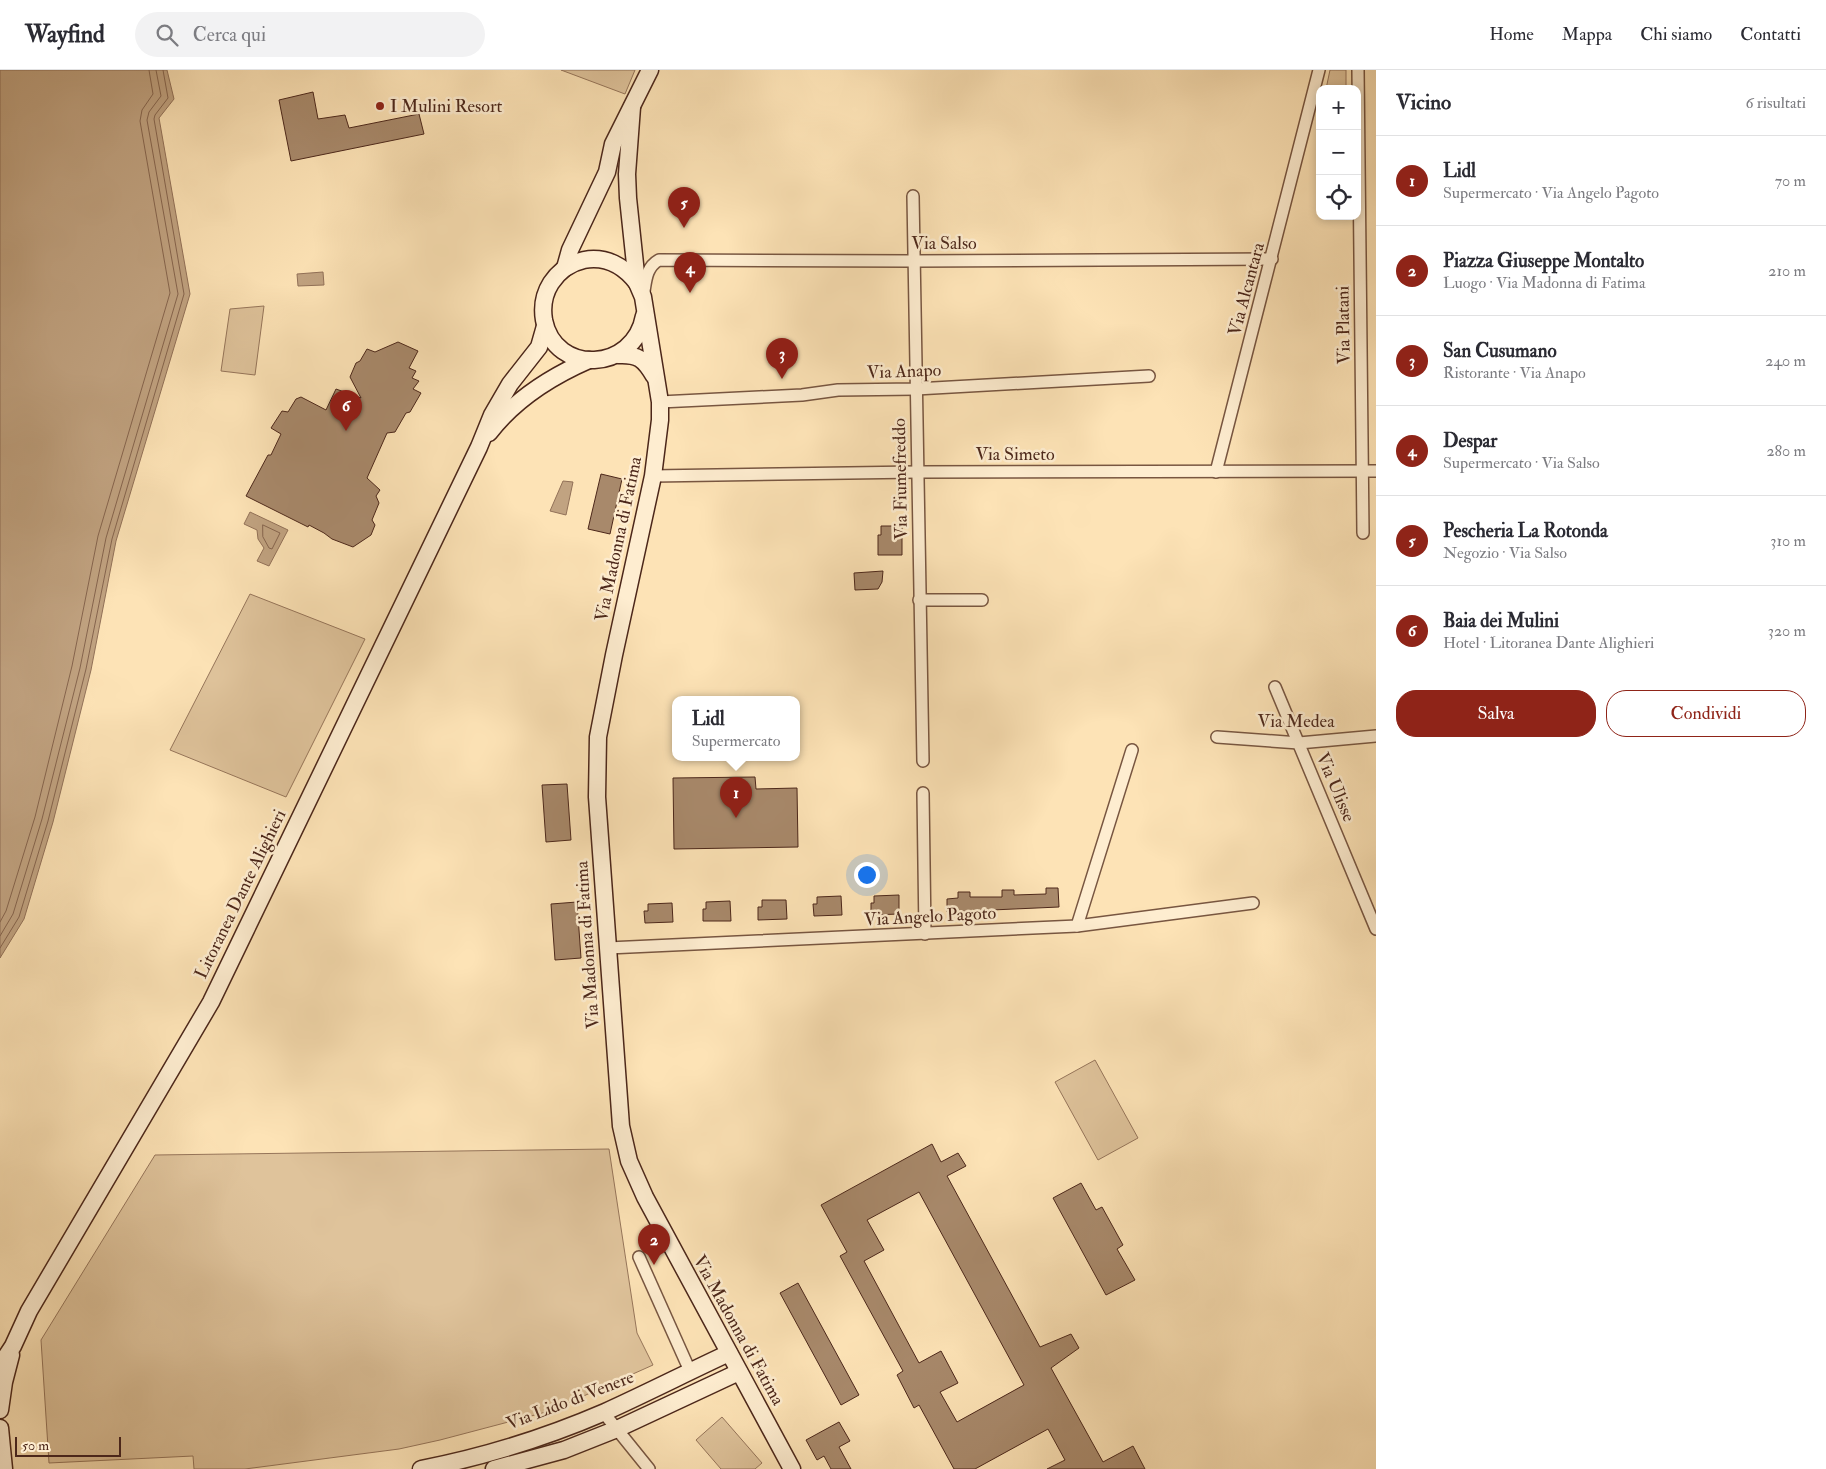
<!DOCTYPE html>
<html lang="it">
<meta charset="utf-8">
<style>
body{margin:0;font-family:"IM FELL Double Pica",serif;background:#f2f2f3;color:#2b2b33}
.controls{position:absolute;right:15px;top:15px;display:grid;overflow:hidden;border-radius:10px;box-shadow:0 2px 8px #0003}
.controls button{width:45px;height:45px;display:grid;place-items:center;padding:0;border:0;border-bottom:1px solid #e1e1e2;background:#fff;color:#2b2b33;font:25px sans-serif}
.scale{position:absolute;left:15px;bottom:12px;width:106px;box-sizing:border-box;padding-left:5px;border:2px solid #4c271a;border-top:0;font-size:14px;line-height:18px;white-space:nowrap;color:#4c271a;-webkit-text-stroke:4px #feedd0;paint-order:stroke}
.you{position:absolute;left:866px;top:804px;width:18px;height:18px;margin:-12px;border:4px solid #fff;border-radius:50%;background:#1a73e8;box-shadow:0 0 0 8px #1a73e833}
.badge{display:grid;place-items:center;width:32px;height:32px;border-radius:50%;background:#8f2418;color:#fff;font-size:16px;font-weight:700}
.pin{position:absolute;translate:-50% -41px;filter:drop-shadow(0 1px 2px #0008)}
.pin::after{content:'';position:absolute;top:26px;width:18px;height:15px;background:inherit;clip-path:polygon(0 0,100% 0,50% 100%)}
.popup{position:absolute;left:672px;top:626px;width:128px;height:65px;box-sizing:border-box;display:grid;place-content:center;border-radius:10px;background:#fff;filter:drop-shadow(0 1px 4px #0005);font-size:16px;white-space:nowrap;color:#7c7c81}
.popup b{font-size:19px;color:#2b2b33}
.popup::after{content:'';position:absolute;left:50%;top:100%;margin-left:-10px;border:10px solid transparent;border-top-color:#fff}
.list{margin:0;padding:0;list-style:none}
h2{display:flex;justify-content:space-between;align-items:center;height:65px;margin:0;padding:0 20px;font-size:21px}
h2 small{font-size:16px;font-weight:400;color:#7c7c81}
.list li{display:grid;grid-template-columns:32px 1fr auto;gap:15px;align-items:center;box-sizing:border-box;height:90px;padding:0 20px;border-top:1px solid #e1e1e2}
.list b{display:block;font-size:19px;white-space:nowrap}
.list p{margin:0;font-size:16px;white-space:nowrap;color:#7c7c81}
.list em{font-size:16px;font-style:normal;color:#7c7c81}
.actions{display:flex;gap:10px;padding:15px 20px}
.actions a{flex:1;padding:11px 0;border:1px solid #8f2418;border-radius:20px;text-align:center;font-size:18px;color:#8f2418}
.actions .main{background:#8f2418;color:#fff}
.icon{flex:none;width:28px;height:28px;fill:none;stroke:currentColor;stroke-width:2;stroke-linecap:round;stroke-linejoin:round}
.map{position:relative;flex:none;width:1376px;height:1399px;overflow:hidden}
header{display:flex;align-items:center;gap:30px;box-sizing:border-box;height:70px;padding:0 25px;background:#fff;border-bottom:1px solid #e1e1e2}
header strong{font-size:24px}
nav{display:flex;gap:28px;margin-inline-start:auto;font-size:18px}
.search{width:350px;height:45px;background:#f2f2f3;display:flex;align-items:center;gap:12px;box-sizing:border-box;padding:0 18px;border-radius:28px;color:#7c7c81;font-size:19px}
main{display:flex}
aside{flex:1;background:#fff}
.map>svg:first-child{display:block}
.green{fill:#dfc39b;stroke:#96755a}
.water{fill:#c1a381;stroke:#927158}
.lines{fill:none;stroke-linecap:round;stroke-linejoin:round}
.shore{stroke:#86654e;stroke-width:1}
.building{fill:#a8896b;stroke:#4c271a;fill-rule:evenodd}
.street-casing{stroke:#785641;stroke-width:14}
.secondary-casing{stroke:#4c271a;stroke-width:19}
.street{stroke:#feedd0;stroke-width:11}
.secondary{stroke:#feedd0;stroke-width:16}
.poi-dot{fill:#8f2418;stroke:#feedd0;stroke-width:2}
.labels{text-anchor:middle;stroke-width:5;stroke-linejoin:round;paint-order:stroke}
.poi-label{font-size:18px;fill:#4c271a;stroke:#feedd0;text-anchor:start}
.street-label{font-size:18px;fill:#4c271a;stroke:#feedd0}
</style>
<header>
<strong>Wayfind</strong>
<div class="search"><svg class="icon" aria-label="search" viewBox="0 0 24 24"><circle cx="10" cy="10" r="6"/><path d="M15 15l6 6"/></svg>Cerca qui</div>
<nav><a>Home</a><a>Mappa</a><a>Chi siamo</a><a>Contatti</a></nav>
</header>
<main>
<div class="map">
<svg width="1376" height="1399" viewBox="0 0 1376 1399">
<rect width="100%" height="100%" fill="#fde3b6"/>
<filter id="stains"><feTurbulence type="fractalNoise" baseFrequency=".004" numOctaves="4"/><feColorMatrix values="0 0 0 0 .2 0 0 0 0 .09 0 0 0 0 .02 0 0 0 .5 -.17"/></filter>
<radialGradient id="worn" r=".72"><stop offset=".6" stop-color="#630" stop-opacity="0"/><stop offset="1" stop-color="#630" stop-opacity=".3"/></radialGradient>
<!-- green -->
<g class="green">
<path d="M561 0H635L625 24Z"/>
<path d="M1330 0H1346V19H1326Z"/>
<path d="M264 236 255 305 221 301 230 239Z"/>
<path d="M250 524 365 569 286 727 170 680Z"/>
<path d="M1095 990 1138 1068 1098 1090 1055 1012Z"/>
<path d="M609 1079 637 1263 653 1295 550 1341 440 1370 399 1379 245 1399H194L193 1386 49 1393 41 1270 155 1085Z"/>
<path d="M722 1347 762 1393 755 1399H721L696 1370Z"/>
</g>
<!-- water -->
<g class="water">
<path d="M0 0H167L174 29 159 48 190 224 116 471 91 600 53 752 24 849 0 888Z"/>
<path d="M323 202 324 215 298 216 297 204Z"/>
<path d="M563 411 573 412 566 445 550 441Z"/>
<path d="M250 442 288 460 269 496 257 491 264 478 258 469 257 460 244 454Z"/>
</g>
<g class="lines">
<!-- shore -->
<g class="shore">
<path d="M263 455 280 463 272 479 269 478 263 467Z"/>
<path d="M0 852 6 841 35 747 72 596 98 466 170 223 140 51 142 40 153 24 149 0"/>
<path d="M0 866 13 844 42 749 80 598 106 468 178 224 147 50 149 42 161 26 156 0"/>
<path d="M0 878 19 847 48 751 86 599 112 469 184 224 154 49 155 45 168 28 163 0"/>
</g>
</g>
<!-- building -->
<g class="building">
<path d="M313 22 318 49 345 45 349 58 419 44 424 64 291 91 279 30Z"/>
<path d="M398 272 418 281 409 298 416 301 412 308 419 311 413 319 421 323 410 342 406 343 395 362 387 363 367 408 380 420 376 426 379 433 372 450 375 455 371 465 353 477 332 469 324 463 309 455 308 457 246 426 268 385H271L281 364 271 358 282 341 288 342 296 329 301 327 326 340 336 319 361 328 350 307 356 293 360 291 367 279 375 282Z"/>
<path d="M601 404 622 409 610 464 588 459Z"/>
<path d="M881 456H902V485H878V465H881Z"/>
<path d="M883 501 882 512 878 519 855 520 854 503Z"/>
<path d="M755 707 756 719 797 718 798 777 674 779 673 708Z"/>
<path d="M567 714 571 770 546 772 542 715Z"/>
<path d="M1046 818H1058L1059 837 947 842V829L958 828V822H970V827H1002V820H1014V825L1046 824Z"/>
<path d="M899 825V844L871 845V833H874V826Z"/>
<path d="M841 826 842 845 814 846 813 834H817V827Z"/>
<path d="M762 830H786L787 849 758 850V837H762Z"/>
<path d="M730 831 731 851H703V839H706V832Z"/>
<path d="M577 832 581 888 555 890 551 834Z"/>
<path d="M672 833 673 852 645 853 644 841H648V834Z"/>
<path d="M932 1074 941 1092 958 1083 966 1096 947 1106 1040 1277 1071 1264 1079 1278 1051 1298 1103 1392 1133 1376 1145 1399H1047L1065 1390 1048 1359 975 1399H954L919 1335 914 1338 897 1305 903 1301 840 1186 847 1182 821 1135ZM919 1122 1024 1315 957 1352 940 1322 958 1313 941 1281 919 1293 864 1191 884 1180 867 1150Z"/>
<path d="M1081 1113 1096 1140 1102 1137 1123 1175 1117 1179 1135 1210 1106 1225 1053 1128Z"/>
<path d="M798 1213 859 1325 841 1335 780 1223Z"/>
<path d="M839 1352 850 1371 839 1377 851 1399H831L824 1386 817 1390 806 1370Z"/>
</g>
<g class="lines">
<!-- street casing -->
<g class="street-casing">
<g id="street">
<path d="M1358 0 1363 463"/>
<path d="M913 126 923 691"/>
<path d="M643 227C646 212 645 198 659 190L914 191 1272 189"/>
<path d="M660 332 802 325 838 320 916 319 1149 306"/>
<path d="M1216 402 1319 0"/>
<path d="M653 406 917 402 1376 401"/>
<path d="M919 530H982"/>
<path d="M1275 617 1376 859"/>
<path d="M1217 667 1299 673 1376 666"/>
<path d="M923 723 925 864"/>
<path d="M1077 856 1132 680"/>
<path d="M608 878 1077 856 1253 833"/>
<path d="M639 1187 690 1301"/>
<path d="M603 1342 649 1399"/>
</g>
</g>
<!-- secondary casing -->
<g class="secondary-casing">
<g id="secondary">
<path d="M632 37 627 104 628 128 637 213 643 227 660 332V350L653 406 614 585 598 667 597 727 621 1056 629 1091 645 1127 792 1399"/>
<path d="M565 198 570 180 607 102 613 74 650 0"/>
<path d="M637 213C624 196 606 186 584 190 570 193 559 201 551 213 544 224 542 238 544 250 555 306 634 302 644 246"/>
<path d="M618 285C638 284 644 289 654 306"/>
<path d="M489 363C515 329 550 307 589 290"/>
<path d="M0 1296 13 1276 29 1241 211 932 479 377 492 345 510 314 539 277 545 256"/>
<path d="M0 1340 4 1312 11 1285"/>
<path d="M0 1358 4 1399"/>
<path d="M421 1399C483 1387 547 1367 605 1342 647 1323 688 1302 729 1283"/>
<path d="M494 1399 564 1380 617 1359 739 1302"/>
</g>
</g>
<!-- street -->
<use href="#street" class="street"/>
<!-- secondary -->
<use href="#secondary" class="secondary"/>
</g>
<!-- markers -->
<circle class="poi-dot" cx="380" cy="36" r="5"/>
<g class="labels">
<!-- poi labels -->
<g class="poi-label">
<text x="390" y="42">I Mulini Resort</text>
</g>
<!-- street labels -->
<g class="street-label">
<text x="944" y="179">Via Salso</text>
<text transform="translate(1246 219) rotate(-75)" y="6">Via Alcantara</text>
<text transform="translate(1343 255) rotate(-91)" y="6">Via Platani</text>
<text transform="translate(904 301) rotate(-2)" y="6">Via Anapo</text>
<text x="1015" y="390">Via Simeto</text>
<text transform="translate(900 409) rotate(-91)" y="6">Via Fiumefreddo</text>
<text transform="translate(618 469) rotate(-78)" y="6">Via Madonna di Fatima</text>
<text x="1296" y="657">Via Medea</text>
<text transform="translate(1336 717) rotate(67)" y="6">Via Ulisse</text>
<text transform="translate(240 824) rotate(-64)" y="6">Litoranea Dante Alighieri</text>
<text transform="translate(930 846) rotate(-3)" y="6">Via Angelo Pagoto</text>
<text transform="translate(587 875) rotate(-94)" y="6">Via Madonna di Fatima</text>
<text transform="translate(739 1260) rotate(61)" y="6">Via Madonna di Fatima</text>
<text transform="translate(570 1330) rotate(-21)" y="6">Via Lido di Venere</text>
</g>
</g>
<rect width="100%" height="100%" filter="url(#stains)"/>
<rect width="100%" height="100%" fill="url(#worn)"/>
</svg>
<div class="controls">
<button>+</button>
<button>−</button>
<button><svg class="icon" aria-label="locate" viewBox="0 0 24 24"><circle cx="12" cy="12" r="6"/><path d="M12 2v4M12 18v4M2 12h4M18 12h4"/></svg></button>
</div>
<div class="scale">50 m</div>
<div class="you"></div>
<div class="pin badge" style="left:736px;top:748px">1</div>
<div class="popup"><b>Lidl</b>Supermercato</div>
<div class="pin badge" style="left:654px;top:1195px">2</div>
<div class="pin badge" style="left:782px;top:309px">3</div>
<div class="pin badge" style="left:690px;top:223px">4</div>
<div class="pin badge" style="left:684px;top:158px">5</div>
<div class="pin badge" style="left:346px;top:361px">6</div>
</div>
<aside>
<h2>Vicino<small>6 risultati</small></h2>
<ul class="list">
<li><span class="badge">1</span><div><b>Lidl</b><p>Supermercato · Via Angelo Pagoto</p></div><em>70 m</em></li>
<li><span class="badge">2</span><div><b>Piazza Giuseppe Montalto</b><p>Luogo · Via Madonna di Fatima</p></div><em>210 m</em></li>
<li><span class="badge">3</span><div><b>San Cusumano</b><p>Ristorante · Via Anapo</p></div><em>240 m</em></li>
<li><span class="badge">4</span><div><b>Despar</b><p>Supermercato · Via Salso</p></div><em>280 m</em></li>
<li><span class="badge">5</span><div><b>Pescheria La Rotonda</b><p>Negozio · Via Salso</p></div><em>310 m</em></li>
<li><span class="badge">6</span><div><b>Baia dei Mulini</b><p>Hotel · Litoranea Dante Alighieri</p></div><em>320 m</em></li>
</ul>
<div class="actions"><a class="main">Salva</a><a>Condividi</a></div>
</aside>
</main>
